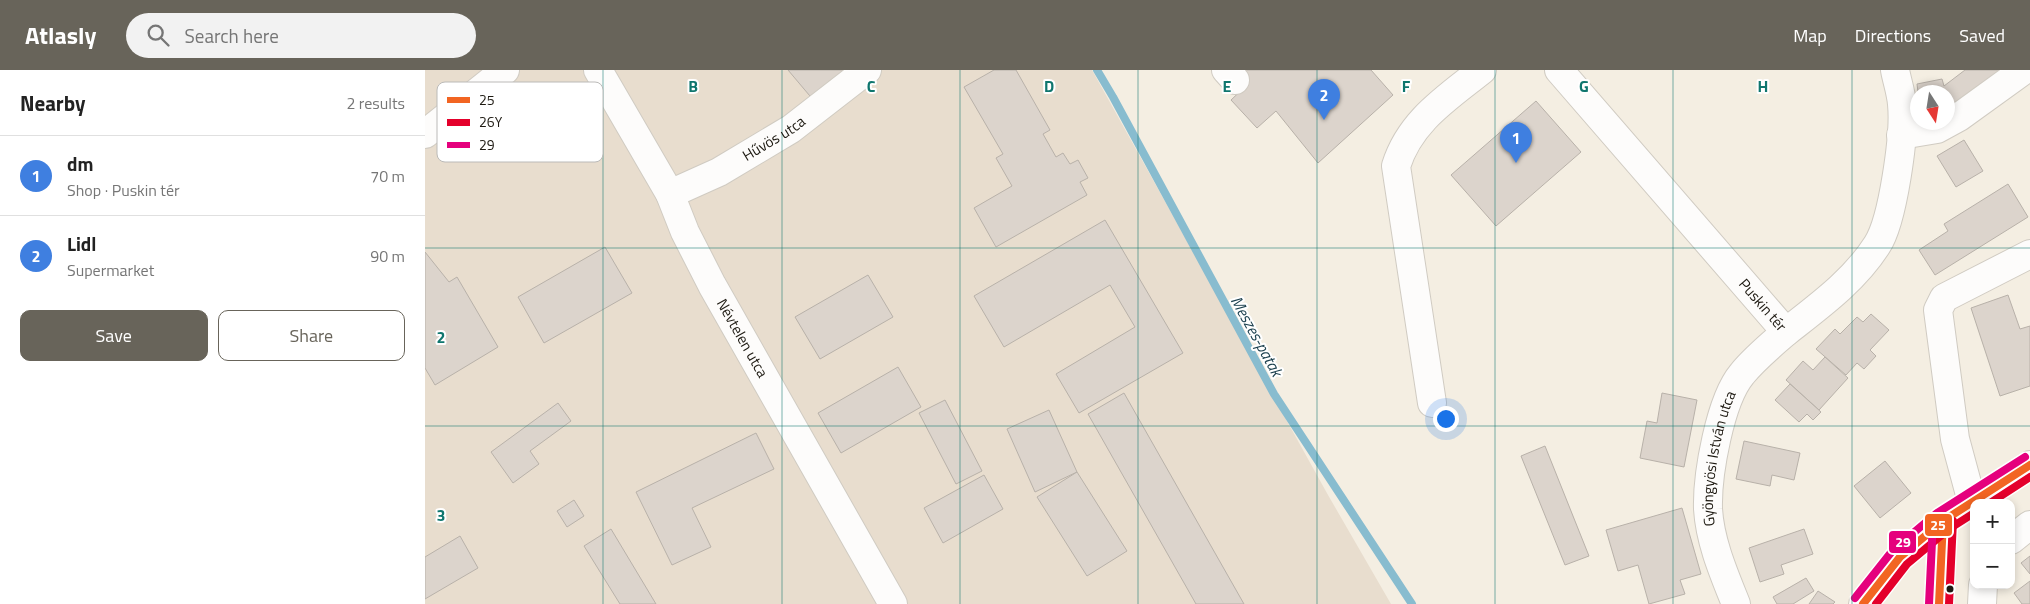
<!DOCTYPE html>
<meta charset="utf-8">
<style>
body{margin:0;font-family:"Titillium Web",sans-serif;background:#f2f2f2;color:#222}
.controls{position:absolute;right:15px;bottom:15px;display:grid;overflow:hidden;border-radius:10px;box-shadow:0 2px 8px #0003}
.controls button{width:45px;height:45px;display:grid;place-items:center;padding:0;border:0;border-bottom:1px solid #e0e0e0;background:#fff;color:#222;font:25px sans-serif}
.compass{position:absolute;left:1485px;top:15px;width:45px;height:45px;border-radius:50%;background:#fff;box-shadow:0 2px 8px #0003;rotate:168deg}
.you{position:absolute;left:1020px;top:348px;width:18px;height:18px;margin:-12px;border:4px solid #fff;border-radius:50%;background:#1a73e8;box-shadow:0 0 0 8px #1a73e833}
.badge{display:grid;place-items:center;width:32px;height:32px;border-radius:50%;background:#68645a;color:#fff;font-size:16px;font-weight:700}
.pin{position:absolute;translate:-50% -41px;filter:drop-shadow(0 1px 2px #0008)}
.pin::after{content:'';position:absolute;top:26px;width:18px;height:15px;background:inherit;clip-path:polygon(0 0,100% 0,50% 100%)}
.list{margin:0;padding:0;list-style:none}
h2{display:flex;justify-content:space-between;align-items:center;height:65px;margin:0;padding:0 20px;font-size:21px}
h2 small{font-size:16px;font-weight:400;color:#767676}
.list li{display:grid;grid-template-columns:32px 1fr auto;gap:15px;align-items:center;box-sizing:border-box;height:80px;padding:0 20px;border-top:1px solid #e0e0e0}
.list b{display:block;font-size:19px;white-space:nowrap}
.list p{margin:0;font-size:16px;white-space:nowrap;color:#767676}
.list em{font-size:16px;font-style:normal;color:#767676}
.actions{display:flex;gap:10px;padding:15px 20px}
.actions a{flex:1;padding:11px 0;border:1px solid #68645a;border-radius:10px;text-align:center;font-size:18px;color:#68645a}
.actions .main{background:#68645a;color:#fff}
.icon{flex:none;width:28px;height:28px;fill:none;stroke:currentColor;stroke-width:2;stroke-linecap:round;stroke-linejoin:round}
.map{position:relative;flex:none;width:1605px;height:534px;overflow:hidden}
header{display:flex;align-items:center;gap:30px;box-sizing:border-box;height:70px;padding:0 25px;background:#68645a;color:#fff}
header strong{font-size:24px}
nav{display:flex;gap:28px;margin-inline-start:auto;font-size:18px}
.search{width:350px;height:45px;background:#f2f2f2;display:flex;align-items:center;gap:12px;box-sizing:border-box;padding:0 18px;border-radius:28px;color:#767676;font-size:19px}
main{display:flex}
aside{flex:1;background:#fff}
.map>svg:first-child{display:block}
.industrial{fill:#e8ddce}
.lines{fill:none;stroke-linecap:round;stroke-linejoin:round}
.stream{stroke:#88bccf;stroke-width:8}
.building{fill:#dcd4cc;stroke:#b8b1a9}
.minor-casing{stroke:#d0cbc2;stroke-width:30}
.minor{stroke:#fdfcfb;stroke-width:28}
.bus-1-casing{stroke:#fff;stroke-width:11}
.bus-2-casing{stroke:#fff;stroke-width:11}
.bus-3-casing{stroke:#fff;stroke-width:11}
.bus-1{stroke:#f26522;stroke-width:8}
.bus-2{stroke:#e4002b;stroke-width:8}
.bus-3{stroke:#e5007d;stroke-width:8}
.grid{fill:none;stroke:#0f766e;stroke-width:1;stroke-opacity:0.55}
.bus-dot{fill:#1d1911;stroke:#fff;stroke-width:2}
.labels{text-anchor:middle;stroke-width:4;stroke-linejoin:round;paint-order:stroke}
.street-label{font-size:15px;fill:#1d1911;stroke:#fff}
.water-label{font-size:16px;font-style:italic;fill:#1c404e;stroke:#fff}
.key{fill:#fff;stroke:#bbbab8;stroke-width:1}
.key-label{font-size:14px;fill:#1d1911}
.grid-label{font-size:16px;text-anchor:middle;font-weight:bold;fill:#0f766e;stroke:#fff;stroke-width:4;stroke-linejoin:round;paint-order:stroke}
.line-badge{stroke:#fff;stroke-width:2}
.badge-label{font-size:14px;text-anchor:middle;font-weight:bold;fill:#fff}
</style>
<header>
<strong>Atlasly</strong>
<div class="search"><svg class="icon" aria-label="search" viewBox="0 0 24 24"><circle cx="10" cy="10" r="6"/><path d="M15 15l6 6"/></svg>Search here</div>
<nav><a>Map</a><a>Directions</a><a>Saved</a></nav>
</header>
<main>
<aside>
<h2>Nearby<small>2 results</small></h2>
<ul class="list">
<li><span class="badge" style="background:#3f7fe0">1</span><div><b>dm</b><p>Shop · Puskin tér</p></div><em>70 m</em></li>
<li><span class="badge" style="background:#3f7fe0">2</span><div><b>Lidl</b><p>Supermarket</p></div><em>90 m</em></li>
</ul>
<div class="actions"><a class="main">Save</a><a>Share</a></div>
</aside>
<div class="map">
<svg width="1605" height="534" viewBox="0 0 1605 534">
<rect width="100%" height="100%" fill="#f4eee2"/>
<!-- industrial -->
<path class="industrial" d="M0 0H667L903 425 966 534H0Z"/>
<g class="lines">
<!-- stream -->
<path class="stream" d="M672 0 688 27 849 324 987 534"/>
</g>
<!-- building -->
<g class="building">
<path d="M363 0H428L390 32Z"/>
<path d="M569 0H591L625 60 618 64 631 87 638 83 645 94 653 90 663 108 655 112 662 125 571 177 549 138 587 116 571 88 578 84 539 17Z"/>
<path d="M811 0H946L968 25 893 93 851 41 832 58 806 30 823 14Z"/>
<path d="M1540 0H1583L1522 44V22H1493L1492 14 1517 9 1519 16Z"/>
<path d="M1111 31 1156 82 1071 156 1026 105Z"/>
<path d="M1539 70 1558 101 1531 117 1512 86Z"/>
<path d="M1583 114 1603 147 1510 205 1494 180 1523 161 1519 154Z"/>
<path d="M680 150 758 283 654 343 631 304 710 257 685 215 579 277 549 226Z"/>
<path d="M180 177 207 223 119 273 93 227Z"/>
<path d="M0 182 24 212 32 207 73 277 10 315 0 298Z"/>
<path d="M443 205 468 247 395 289 370 247Z"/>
<path d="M1583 225 1595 259 1605 256V316L1575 326 1546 238Z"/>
<path d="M1446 244 1464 260 1445 280 1451 286 1439 299 1432 293 1421 305 1391 279 1410 259 1415 264 1432 247 1438 252Z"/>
<path d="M1400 287 1423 308 1394 340 1361 310 1378 291 1388 300Z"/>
<path d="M473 297 496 337 416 383 393 343Z"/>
<path d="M1365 314 1396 342 1388 350 1382 344 1374 352 1350 330Z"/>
<path d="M699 323 819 534H771L663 344Z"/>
<path d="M1237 323 1272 330 1259 397 1215 388 1222 351 1232 353Z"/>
<path d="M520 330 557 401 531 414 494 343Z"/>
<path d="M133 333 146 351 105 381 114 394 88 413 66 382Z"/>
<path d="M624 340 652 402 610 422 582 359Z"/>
<path d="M331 363 349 399 267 438 286 477 247 495 211 422Z"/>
<path d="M1319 371 1375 383 1369 410 1347 405 1345 416 1311 409Z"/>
<path d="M1120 376 1164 486 1140 495 1096 386Z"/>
<path d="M1460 391 1486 423 1455 448 1429 416Z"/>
<path d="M652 402 702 481 662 506 612 427Z"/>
<path d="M559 405 578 439 518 473 499 438Z"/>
<path d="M149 430 159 446 142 457 132 441Z"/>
<path d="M1257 438 1276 504 1255 510 1260 524 1224 534 1213 495 1193 501 1181 460Z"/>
<path d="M186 459 231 534H195L159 476Z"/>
<path d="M1379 459 1388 484 1356 495 1359 504 1335 512 1324 478Z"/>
<path d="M35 466 53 498 0 529V487Z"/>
<path d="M1605 486V504L1596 493Z"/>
<path d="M1381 508 1389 521 1368 534H1352L1348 527Z"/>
<path d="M1605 511V534H1597L1589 523Z"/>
<path d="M1393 521 1410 532 1408 534H1384Z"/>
</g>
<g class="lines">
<!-- minor casing -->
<g class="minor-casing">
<g id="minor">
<path id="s1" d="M173 0 245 124 260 162 287 215 468 534"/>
<path d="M801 0 810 10"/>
<path id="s2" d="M1134 0 1361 262C1394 236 1429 211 1452 175 1468 151 1480 64 1477 34 1476 22 1472 11 1470 0"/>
<path d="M0 64 80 0"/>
<path d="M1476 65 1512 59 1534 47 1599 0"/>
<path id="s3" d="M245 124 294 102 366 59 442 0"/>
<path d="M1007 333 971 96C985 51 1022 28 1057 0"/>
<path d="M1547 432 1530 369 1513 240 1519 228 1605 184"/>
<path d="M1586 470 1605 455"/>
<path id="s4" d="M1311 534C1299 504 1285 472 1283 439 1282 405 1295 330 1317 304 1329 289 1346 275 1361 262"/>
<path d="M1438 534 1475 487 1518 451 1605 395"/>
<path d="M1514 534 1518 451"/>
<path d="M1557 534 1558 515"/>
</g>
</g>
<!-- minor -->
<use href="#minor" class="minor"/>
<!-- bus-1 casing -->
<g class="bus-1-casing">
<g id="bus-1">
<path d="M1438 534 1475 487 1518 451 1605 395"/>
<path d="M1514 534 1518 451"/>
</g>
</g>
<!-- bus-2 casing -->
<g class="bus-2-casing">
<g id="bus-2">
<path d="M1565 433 1605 407"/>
<path d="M1451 534 1482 494 1524 459 1549 443"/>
<path d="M1524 534 1528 451"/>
</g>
</g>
<!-- bus-3 casing -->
<g class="bus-3-casing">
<g id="bus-3">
<path d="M1430 528 1468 480 1512 443 1600 387"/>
<path d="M1504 534 1508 451"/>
</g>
</g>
<!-- bus-1 -->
<use href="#bus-1" class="bus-1"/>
<!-- bus-2 -->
<use href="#bus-2" class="bus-2"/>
<!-- bus-3 -->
<use href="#bus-3" class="bus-3"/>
</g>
<!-- grid -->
<path class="grid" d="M178 0V534M357 0V534M535 0V534M713 0V534M892 0V534M1070 0V534M1248 0V534M1427 0V534M0 178H1605M0 356H1605"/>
<!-- markers -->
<circle class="bus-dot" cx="1525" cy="519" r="4.5"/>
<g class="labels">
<!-- street labels -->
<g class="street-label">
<text dy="5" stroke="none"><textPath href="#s3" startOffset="118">Hűvös utca</textPath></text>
<text dy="5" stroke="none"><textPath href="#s2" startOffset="311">Puskin tér</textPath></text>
<text dy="5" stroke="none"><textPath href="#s1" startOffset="305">Névtelen utca</textPath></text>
<text dy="5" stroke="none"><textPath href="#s4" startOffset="151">Gyöngyösi István utca</textPath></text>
</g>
<!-- water labels -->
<g class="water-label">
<text transform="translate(832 266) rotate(61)" y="6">Meszes-patak</text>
</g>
</g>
<!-- legend -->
<rect x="12" y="12" width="166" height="80" rx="8" class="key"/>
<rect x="22" y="27" width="23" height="6" fill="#f26522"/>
<rect x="22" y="49" width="23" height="7" fill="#e4002b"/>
<rect x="22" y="72" width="23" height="6" fill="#e5007d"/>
<g class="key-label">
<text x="54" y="35">25</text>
<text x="54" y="57">26Y</text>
<text x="54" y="80">29</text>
</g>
<g class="grid-label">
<text x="268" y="22">B</text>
<text x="446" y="22">C</text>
<text x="624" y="22">D</text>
<text x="802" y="22">E</text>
<text x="981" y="22">F</text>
<text x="1159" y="22">G</text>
<text x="1338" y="22">H</text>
<text x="16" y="273">2</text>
<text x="16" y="451">3</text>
</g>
<g class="line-badge">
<rect x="1499" y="443" width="29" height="24" rx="5" fill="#f26522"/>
<rect x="1463" y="460" width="29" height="24" rx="5" fill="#e5007d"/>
</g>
<g class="badge-label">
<text x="1513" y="460">25</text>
<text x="1478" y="477">29</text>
</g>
</svg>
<div class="controls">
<button>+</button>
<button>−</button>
</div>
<svg class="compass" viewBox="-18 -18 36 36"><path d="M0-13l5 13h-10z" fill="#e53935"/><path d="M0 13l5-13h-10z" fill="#767676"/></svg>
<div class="you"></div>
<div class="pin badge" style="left:1091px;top:93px;background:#3f7fe0">1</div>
<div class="pin badge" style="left:899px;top:50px;background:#3f7fe0">2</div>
</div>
</main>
